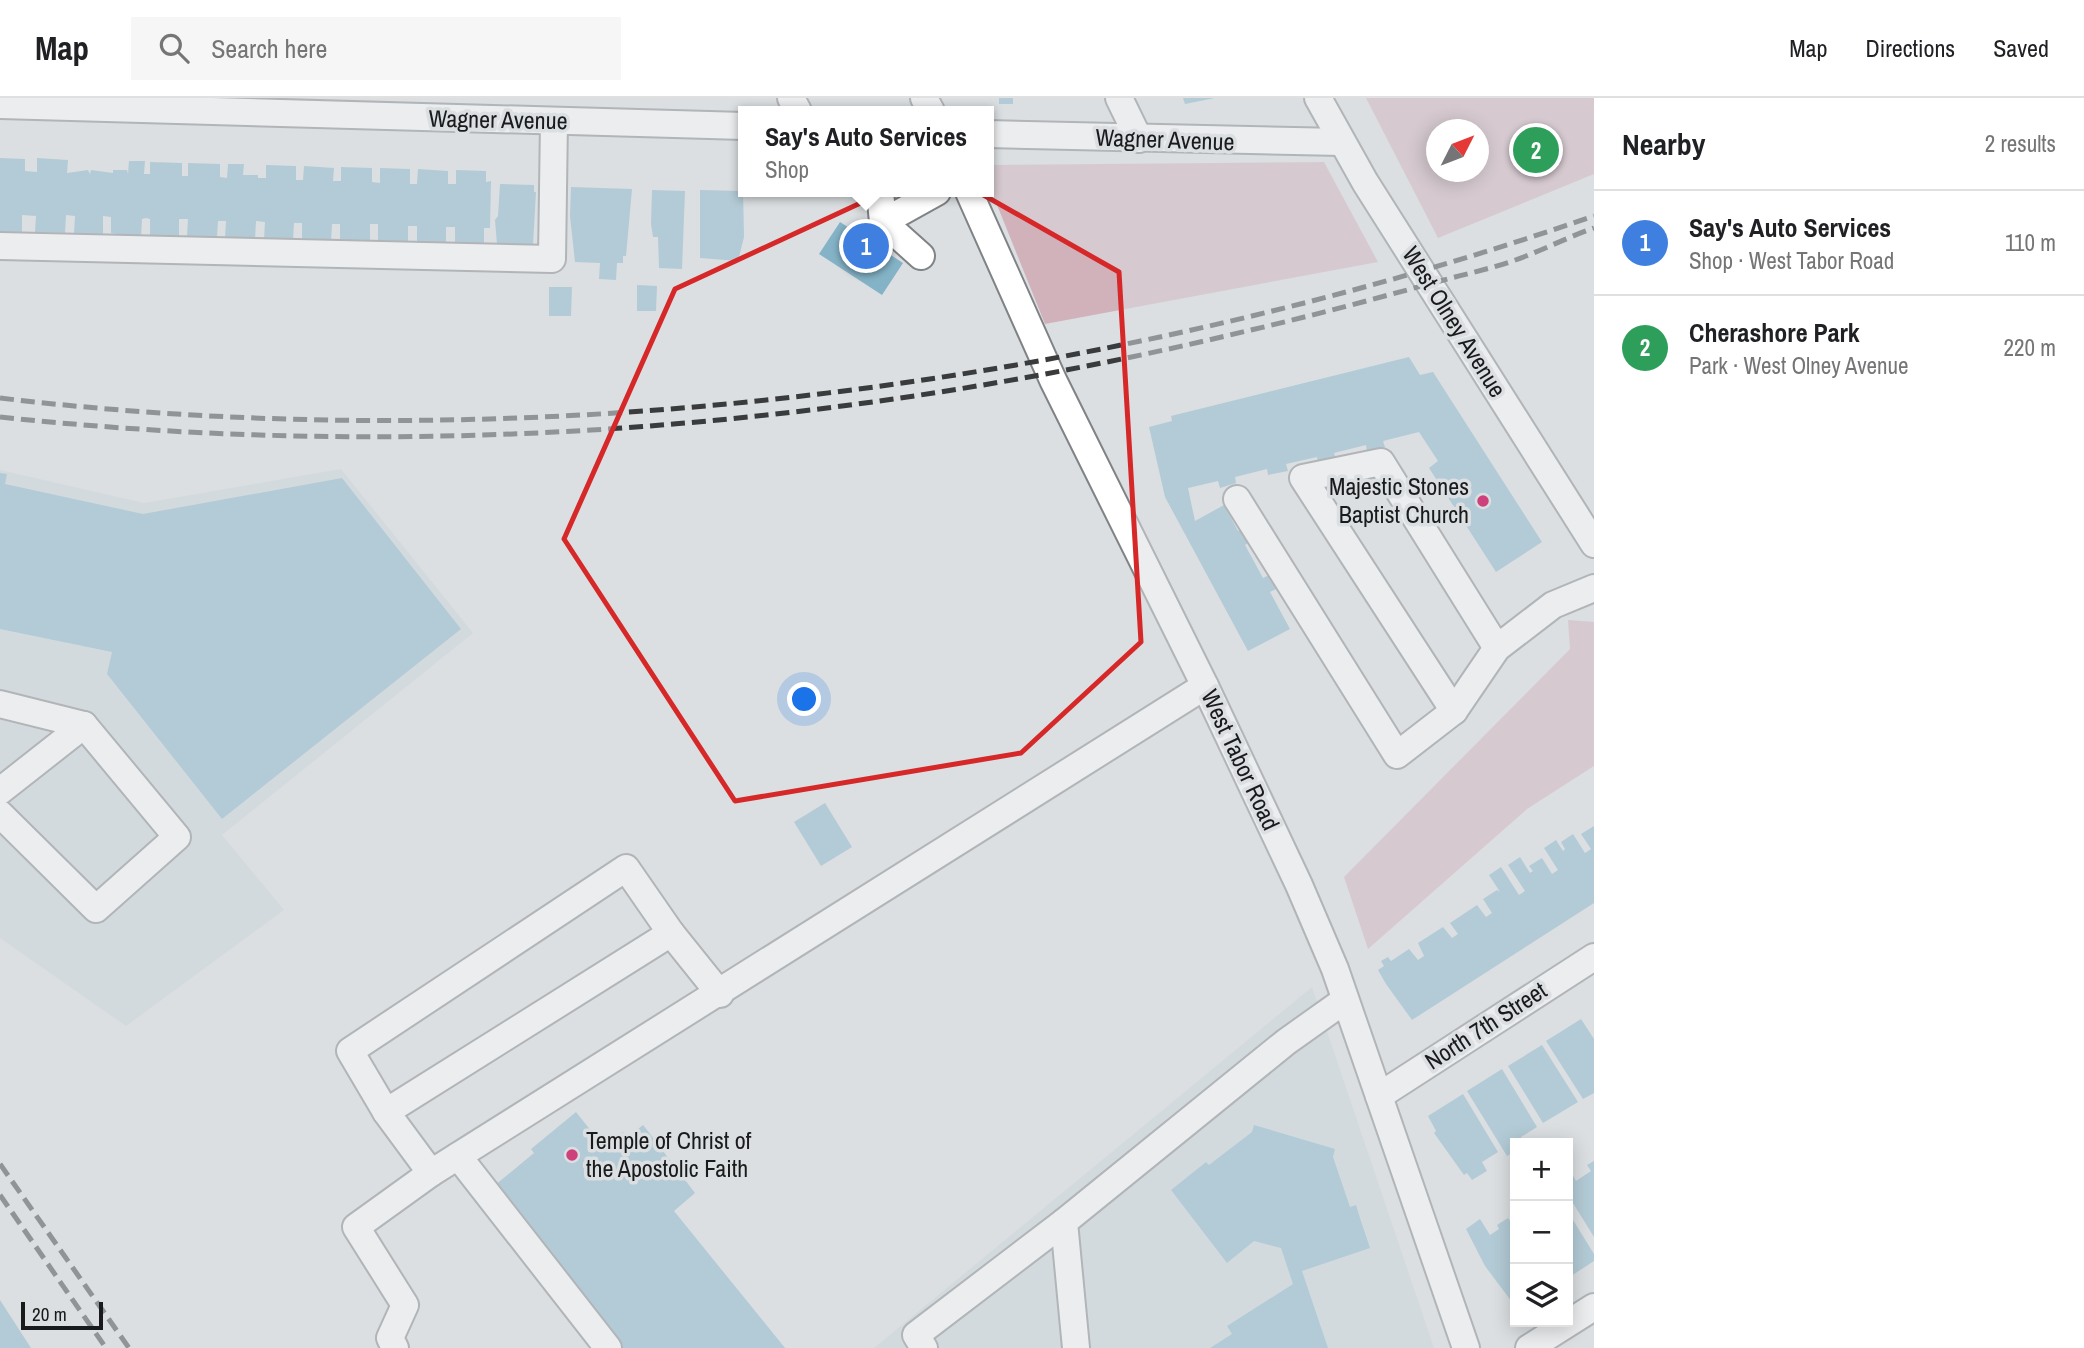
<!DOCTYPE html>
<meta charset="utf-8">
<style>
body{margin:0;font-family:"Archivo Narrow",sans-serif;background:#f6f6f6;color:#202124}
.controls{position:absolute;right:21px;bottom:21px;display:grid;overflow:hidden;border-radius:0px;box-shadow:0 4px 18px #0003}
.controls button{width:63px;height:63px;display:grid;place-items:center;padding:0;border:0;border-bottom:2px solid #e0e0e0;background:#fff;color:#202124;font:35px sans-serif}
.compass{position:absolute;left:1426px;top:21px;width:63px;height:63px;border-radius:50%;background:#fff;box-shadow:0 4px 18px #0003;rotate:48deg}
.scale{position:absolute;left:21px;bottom:18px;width:82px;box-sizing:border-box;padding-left:7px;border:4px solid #191a1b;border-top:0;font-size:19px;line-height:24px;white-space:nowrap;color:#191a1b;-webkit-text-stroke:5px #dbdfe1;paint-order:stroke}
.you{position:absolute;left:805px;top:602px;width:24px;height:24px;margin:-18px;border:5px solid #fff;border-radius:50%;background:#1a73e8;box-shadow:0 0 0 10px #1a73e833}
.badge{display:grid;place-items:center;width:46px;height:46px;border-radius:50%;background:#b45309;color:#fff;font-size:23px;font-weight:700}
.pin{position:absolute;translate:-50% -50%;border:4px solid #fff;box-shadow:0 2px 7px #0006}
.popup{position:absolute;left:738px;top:8px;width:256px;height:91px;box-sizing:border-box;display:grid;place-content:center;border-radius:0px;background:#fff;filter:drop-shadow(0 2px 5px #0005);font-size:23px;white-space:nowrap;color:#757577}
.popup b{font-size:26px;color:#202124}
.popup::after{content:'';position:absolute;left:50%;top:100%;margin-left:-14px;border:14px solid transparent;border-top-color:#fff}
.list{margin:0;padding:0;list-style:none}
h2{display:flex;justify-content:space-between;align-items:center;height:91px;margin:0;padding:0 28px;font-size:30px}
h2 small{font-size:23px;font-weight:400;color:#757577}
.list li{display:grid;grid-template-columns:46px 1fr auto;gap:21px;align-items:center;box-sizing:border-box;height:105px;padding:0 28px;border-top:2px solid #e0e0e0}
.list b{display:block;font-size:26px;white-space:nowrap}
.list p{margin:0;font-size:23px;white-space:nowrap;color:#757577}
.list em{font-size:23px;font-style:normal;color:#757577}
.icon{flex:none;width:38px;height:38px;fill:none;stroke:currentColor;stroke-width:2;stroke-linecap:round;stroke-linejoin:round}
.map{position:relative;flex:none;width:1594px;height:1250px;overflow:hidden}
header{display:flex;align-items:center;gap:42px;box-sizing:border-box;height:98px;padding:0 35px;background:#fff;border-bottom:2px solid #e0e0e0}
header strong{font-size:33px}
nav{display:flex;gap:38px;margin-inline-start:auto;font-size:24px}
.search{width:490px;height:63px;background:#f6f6f6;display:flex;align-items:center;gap:18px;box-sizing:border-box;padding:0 24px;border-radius:0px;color:#757577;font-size:26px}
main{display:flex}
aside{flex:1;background:#fff}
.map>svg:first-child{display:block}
.built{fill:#c9d5da}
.green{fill:#d1b2ba;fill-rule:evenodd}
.building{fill:#84b3c7}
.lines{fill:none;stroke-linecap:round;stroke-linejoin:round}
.minor-casing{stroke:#808385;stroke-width:30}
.minor{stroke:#fff;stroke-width:26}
.rail{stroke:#393b3c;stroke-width:5;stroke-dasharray:14 7;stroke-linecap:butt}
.marked{fill:none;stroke:#d62828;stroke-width:5;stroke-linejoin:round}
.poi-dot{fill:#cd427a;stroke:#dbdfe1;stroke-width:2.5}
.labels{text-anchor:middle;stroke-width:7;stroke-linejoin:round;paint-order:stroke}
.street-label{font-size:24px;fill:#191a1b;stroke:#dbdfe1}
.poi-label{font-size:24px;fill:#191a1b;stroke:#dbdfe1;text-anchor:end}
</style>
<header>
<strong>Map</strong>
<div class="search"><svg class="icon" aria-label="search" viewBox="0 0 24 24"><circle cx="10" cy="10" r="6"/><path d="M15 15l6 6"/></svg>Search here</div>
<nav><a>Map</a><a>Directions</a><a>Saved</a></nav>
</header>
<main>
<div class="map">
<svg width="1594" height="1250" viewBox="0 0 1594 1250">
<rect width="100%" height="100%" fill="#dbdfe1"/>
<!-- built -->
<g class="built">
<path d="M341 371 473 535 222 737 284 812 126 928 0 840V372L144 405Z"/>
<path d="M1312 889 1434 1250H874Z"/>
</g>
<!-- green -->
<g class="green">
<path d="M1366 0H1594V76L1438 140ZM1436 32H1478V74H1436Z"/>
<path d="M1324 64 1378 164 1045 226 989 87V67Z"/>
<path d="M1568 522 1594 524V668L1527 711 1368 851 1344 779 1570 551Z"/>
</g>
<!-- building -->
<g class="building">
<rect x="999" y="0" width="14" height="6"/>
<path d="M1183 0H1215L1185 6Z"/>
<path d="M0 60 25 61V73L37 74V60L68 62 67 75 88 72 90 76 91 72 113 75V72H127L128 76 129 63H145L144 76H150V64L182 65V78H188V65L220 66V79L227 80 228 66H244L243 77H258V80H266V67L296 68V82H303L304 68 334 70 333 83H341V69L372 70V84L380 85V70L410 71V86H417L418 71 448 73V86H456V72L486 73V84L491 83 490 130H484V146L455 145V129H446V145L417 144V128H408V144H378V126H370V144L340 143V126H332L331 144 302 142V125H294L293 142 264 141 265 124 256 123 255 141 225 140 226 123H218L217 140 187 138 188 121H179V138L164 139H150V121L146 120 142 121 141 140 111 135V119L103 118V136L74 135 75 118 66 117 65 135 35 134 36 118 22 117V134H0Z"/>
<path d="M500 86 534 87V94H536L533 147 497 146 495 122 498 118Z"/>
<path d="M571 89 632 91 626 158H623V165H617L616 182 599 181 600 165 575 164 570 118Z"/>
<path d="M652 92 685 93 682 171 659 170 658 139H653L651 126Z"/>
<path d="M700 92 743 93 744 139 738 163 700 160Z"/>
<path d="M840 124 903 165 882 197 819 156Z"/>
<path d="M637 187 657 188 656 213H637Z"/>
<path d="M549 189H572L571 218H549Z"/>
<path d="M1409 259 1420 277 1433 274 1542 444 1496 474 1429 370 1438 363 1419 334 1383 343 1385 349 1367 354 1366 347 1334 355 1336 361 1318 365 1317 359 1286 366 1288 373 1268 377 1267 371 1235 379 1236 385 1220 390 1218 383 1188 390 1195 423 1224 407 1238 433 1243 430 1250 444 1245 447 1263 480 1269 477 1276 491 1270 494 1290 531 1248 553 1165 399 1149 329 1172 323 1171 318Z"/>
<path d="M0 375 7 376 5 386 143 416 342 380 461 531 222 721 107 576 112 554 0 531Z"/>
<path d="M825 705 852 749 821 768 794 724Z"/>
<path d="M1594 728V805L1412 922 1386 886 1378 872 1384 868 1381 863 1388 859 1391 863 1409 851 1418 862 1424 858 1418 845 1443 829 1452 840 1458 836 1450 825 1477 807 1486 819 1492 815 1483 801 1497 792 1500 794 1489 777 1501 769 1519 797 1525 793 1508 767 1520 759 1530 775 1533 773 1529 768 1542 760 1552 776 1558 772 1544 750 1556 742 1563 753 1565 751 1561 744 1573 736 1585 755 1591 751 1581 736Z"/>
<path d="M1581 921 1594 941V995L1583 1001 1546 943Z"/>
<path d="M1542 947 1578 1004 1543 1025 1508 968Z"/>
<path d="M1502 971 1537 1029 1521 1039 1525 1045H1515V1053L1507 1058 1467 993Z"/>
<path d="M1463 996 1498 1054 1482 1064 1487 1073 1472 1082 1467 1075 1464 1077 1434 1035 1436 1033 1428 1018Z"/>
<path d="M576 1014 604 1049 623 1034 628 1039 643 1027 647 1032 695 1095 674 1113 785 1250H617L489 1092 534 1055 531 1051Z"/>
<path d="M1254 1027 1335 1051 1333 1059 1350 1109 1356 1107 1360 1120 1370 1150 1302 1173 1328 1250H1210L1232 1236 1227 1228 1293 1186 1281 1150 1254 1143 1227 1165 1171 1092 1206 1064 1209 1067 1252 1034Z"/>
<path d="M1594 1063V1139L1568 1097V1069L1576 1083 1591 1073 1587 1067Z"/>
<path d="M1568 1114 1594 1156V1163L1568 1180Z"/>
<path d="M1508 1120 1515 1130V1208L1485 1168 1466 1131 1480 1121 1490 1137 1499 1131 1497 1127Z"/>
<path d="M0 1202 31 1250H0Z"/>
</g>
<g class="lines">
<!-- minor casing -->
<g class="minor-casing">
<g id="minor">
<path d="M791 0 798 13"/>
<path d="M924 0 931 13"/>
<path d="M1119 0 1139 41"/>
<path d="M1318 0 1365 84 1594 446"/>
<path d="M0 7 744 28"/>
<path d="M988 36 1341 44"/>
<path d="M880 94 883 124 921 158"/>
<path d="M969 94 1053 282 1205 588 1299 787 1335 871 1466 1250"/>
<path d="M883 124 937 94"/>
<path d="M0 148 552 161 554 23"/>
<path d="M1237 401 1397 657 1454 613 1303 380 1381 364 1497 550 1553 507 1594 490"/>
<path d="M0 606 84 627 177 739 96 811 0 716"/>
<path d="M1454 613 1497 550"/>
<path d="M0 693 84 627"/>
<path d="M671 835 386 1014 431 1075 1205 588"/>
<path d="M1379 998 1594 859"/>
<path d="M386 1014 350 953 626 770 671 835 720 896"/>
<path d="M458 1058 608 1250"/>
<path d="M395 1250 390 1240 405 1207 356 1129 431 1075"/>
<path d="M924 1250 916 1237 1064 1124"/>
<path d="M1076 1250 1064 1124 1286 944 1345 902"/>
<path d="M1529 1250 1594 1209"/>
</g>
</g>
<!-- minor -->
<use href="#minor" class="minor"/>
<!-- rail -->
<g class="rail">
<path d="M0 300C526 363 1094 291 1594 118"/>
<path d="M0 319C419 364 842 331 1251 232 1315 217 1378 200 1440 183 1469 175 1499 169 1526 158 1549 149 1571 138 1594 130"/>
<path d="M0 1066 129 1250"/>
<path d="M0 1097 106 1250"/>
</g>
</g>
<!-- marked area -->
<path d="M0 0H1594V1250H0ZM936 70 1119 174 1141 544 1021 655 735 703 564 441 675 191Z" fill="#dbdfe1" fill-opacity=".55" fill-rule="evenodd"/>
<path class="marked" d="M936 70 1119 174 1141 544 1021 655 735 703 564 441 675 191Z"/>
<!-- markers -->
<g class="poi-dot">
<circle cx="1483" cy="403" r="7"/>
<circle cx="572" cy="1057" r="7"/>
</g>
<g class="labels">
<!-- street labels -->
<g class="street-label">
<text transform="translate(498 22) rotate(1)" y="8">Wagner Avenue</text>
<text transform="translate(1165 42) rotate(2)" y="8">Wagner Avenue</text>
<text transform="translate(1454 224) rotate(58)" y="8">West Olney Avenue</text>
<text transform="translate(1240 662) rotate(65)" y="8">West Tabor Road</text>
<text transform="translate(1486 928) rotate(-33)" y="8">North 7th Street</text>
</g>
<!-- poi labels -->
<g class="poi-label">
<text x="1469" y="397">Majestic Stones<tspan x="1469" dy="28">Baptist Church</tspan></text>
<text x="586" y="1051" text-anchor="start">Temple of Christ of<tspan x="586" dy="28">the Apostolic Faith</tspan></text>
</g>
</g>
</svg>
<div class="controls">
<button>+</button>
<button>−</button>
<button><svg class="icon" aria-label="layers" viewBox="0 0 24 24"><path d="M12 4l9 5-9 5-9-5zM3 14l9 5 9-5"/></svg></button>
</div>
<svg class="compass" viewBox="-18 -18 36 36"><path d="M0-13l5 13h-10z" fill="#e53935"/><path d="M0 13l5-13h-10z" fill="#757577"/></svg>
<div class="scale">20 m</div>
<div class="you"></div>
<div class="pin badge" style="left:866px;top:148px;background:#3f7fe0">1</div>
<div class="popup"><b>Say's Auto Services</b>Shop</div>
<div class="pin badge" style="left:1536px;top:52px;background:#2e9e5b">2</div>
</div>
<aside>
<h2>Nearby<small>2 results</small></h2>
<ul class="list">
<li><span class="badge" style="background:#3f7fe0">1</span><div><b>Say's Auto Services</b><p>Shop · West Tabor Road</p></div><em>110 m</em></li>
<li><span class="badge" style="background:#2e9e5b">2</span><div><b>Cherashore Park</b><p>Park · West Olney Avenue</p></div><em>220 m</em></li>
</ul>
</aside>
</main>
